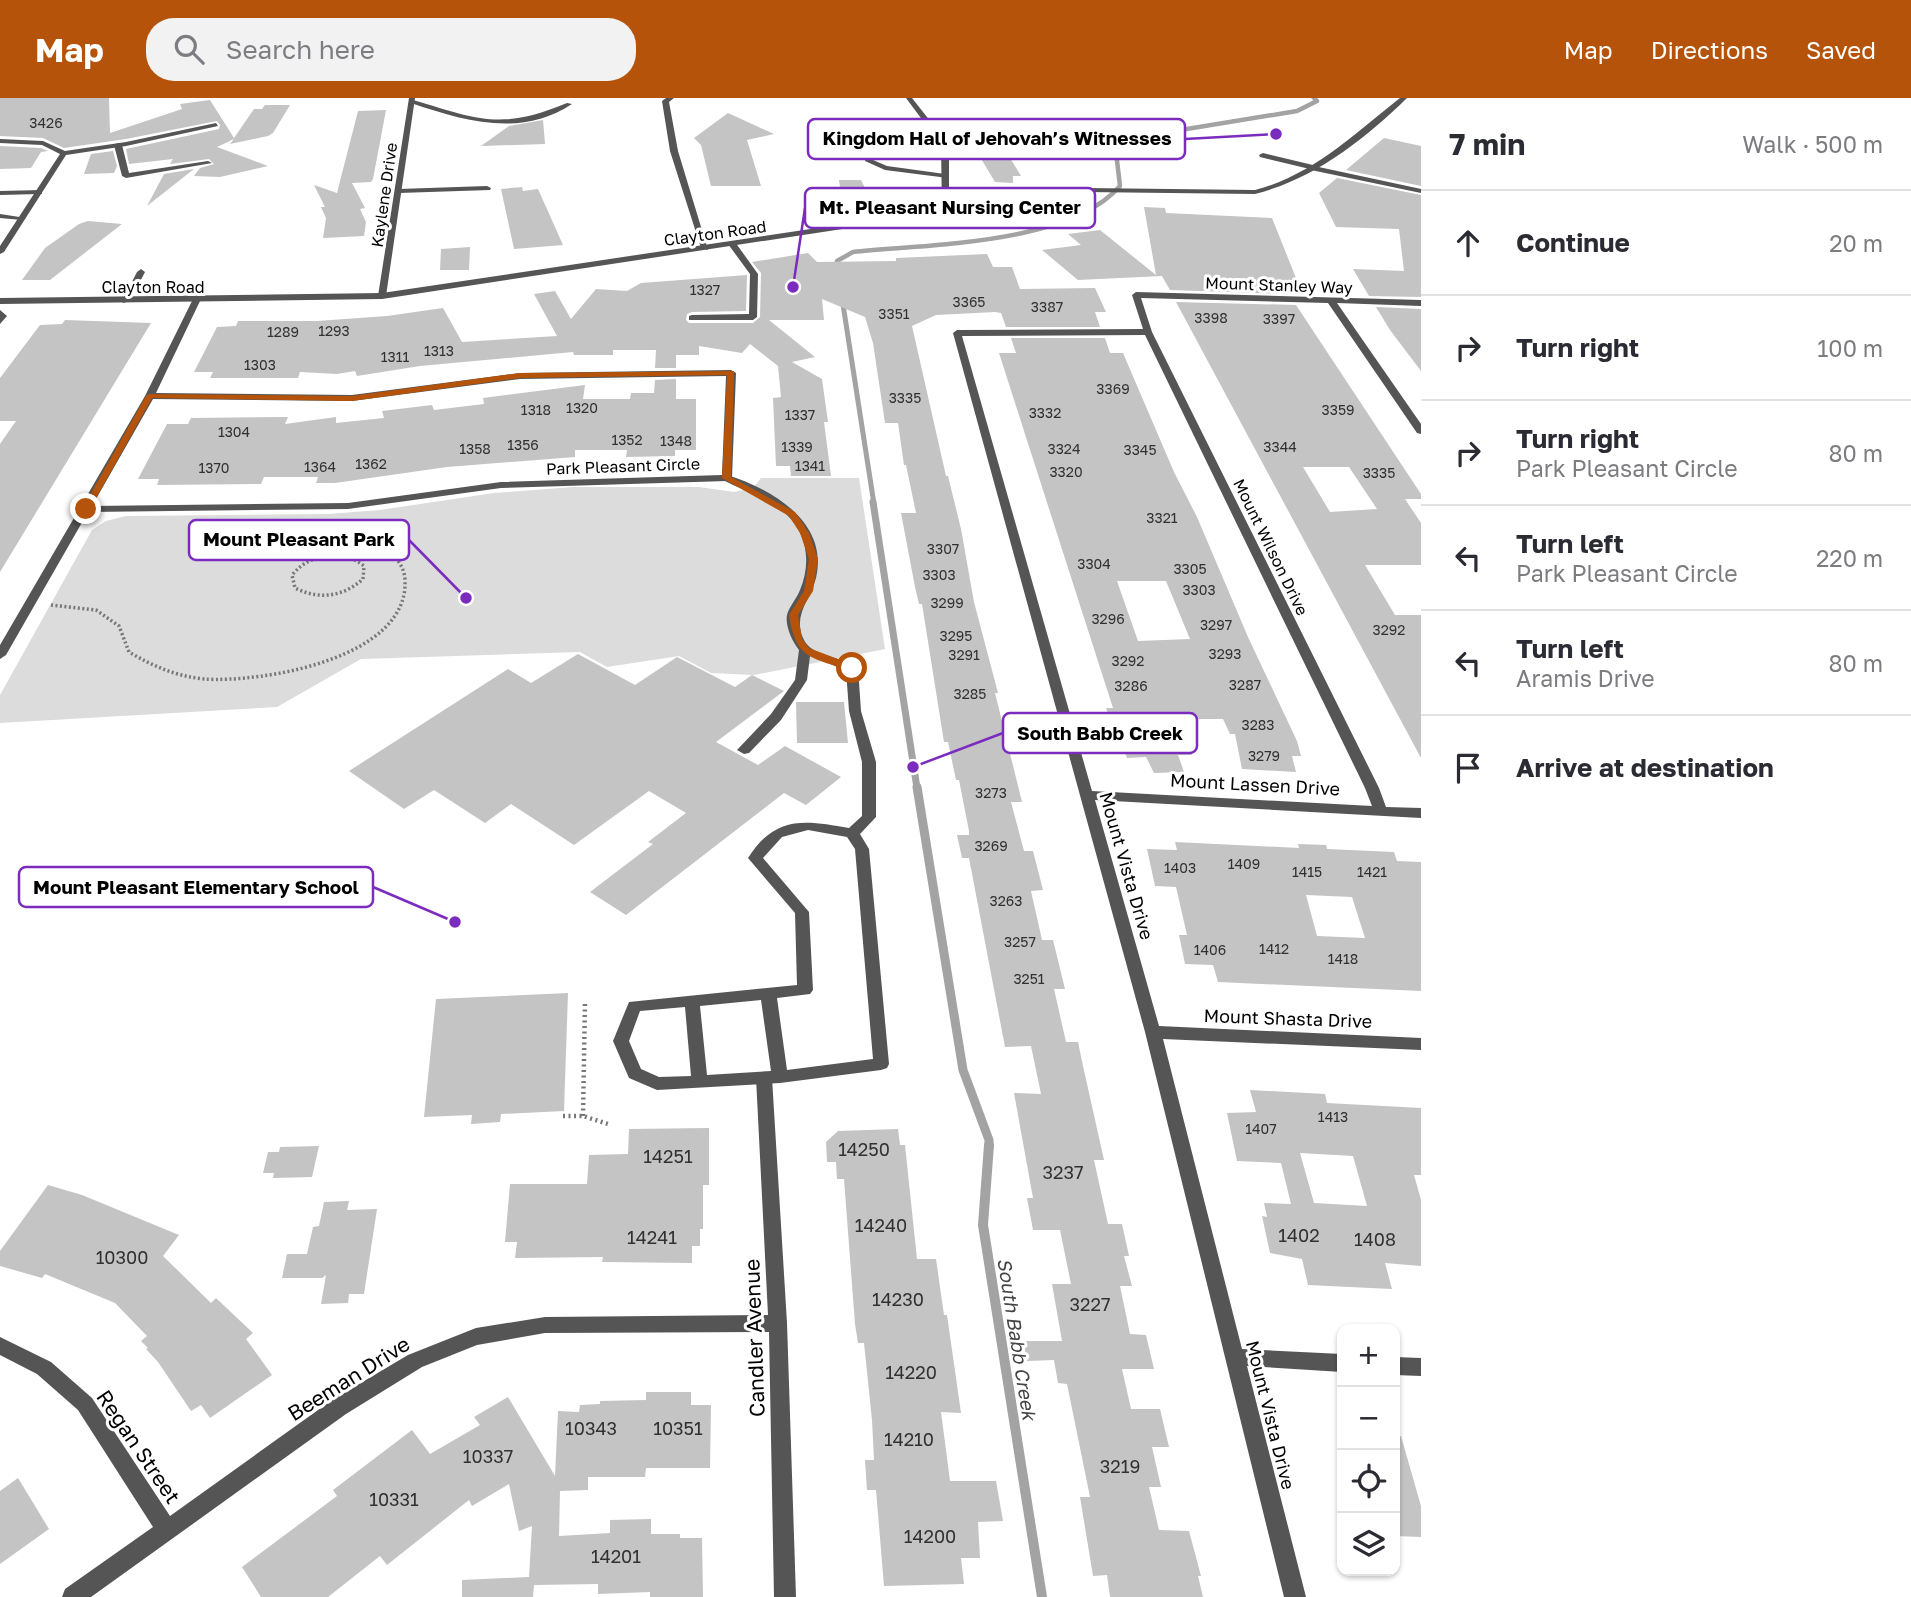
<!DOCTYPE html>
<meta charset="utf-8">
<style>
body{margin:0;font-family:"Golos Text",sans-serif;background:#f2f2f3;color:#2b2b33}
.controls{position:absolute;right:21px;bottom:21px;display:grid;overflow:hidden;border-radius:14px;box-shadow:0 2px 5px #0004}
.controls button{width:63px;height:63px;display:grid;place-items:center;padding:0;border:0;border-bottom:2px solid #e1e1e2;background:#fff;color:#2b2b33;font:35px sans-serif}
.stop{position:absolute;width:21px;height:21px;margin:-16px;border:5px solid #b45309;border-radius:50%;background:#fff}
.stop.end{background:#b45309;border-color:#fff;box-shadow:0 2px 7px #0008}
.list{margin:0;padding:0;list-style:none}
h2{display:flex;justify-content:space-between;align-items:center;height:91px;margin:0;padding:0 28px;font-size:30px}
h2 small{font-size:23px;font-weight:400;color:#7c7c81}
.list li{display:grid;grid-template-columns:46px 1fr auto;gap:21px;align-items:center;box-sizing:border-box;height:105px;padding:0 28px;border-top:2px solid #e1e1e2}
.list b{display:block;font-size:26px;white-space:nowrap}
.list p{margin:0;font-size:23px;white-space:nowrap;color:#7c7c81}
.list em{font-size:23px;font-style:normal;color:#7c7c81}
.icon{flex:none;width:38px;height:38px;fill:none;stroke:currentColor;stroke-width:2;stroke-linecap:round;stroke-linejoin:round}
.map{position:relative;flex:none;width:1421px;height:1499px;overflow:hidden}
header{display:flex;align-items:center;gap:42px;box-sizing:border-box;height:98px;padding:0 35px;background:#b45309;color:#fff}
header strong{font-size:33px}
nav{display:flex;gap:38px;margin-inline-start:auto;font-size:24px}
.search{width:490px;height:63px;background:#f2f2f3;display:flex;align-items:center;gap:18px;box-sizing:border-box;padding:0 24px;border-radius:28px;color:#7c7c81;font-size:26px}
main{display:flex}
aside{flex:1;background:#fff}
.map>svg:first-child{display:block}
.green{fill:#dcdcdc}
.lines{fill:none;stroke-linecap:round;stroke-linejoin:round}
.stream-far4{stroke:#a3a3a3;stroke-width:4.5}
.stream-far3{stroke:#a3a3a3;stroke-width:5}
.stream-far2{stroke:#a3a3a3;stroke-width:7}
.stream-far1{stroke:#a3a3a3;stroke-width:9}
.stream{stroke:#a3a3a3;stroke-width:10}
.building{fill:#c4c4c4;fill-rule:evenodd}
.path-far1{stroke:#777;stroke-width:3.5;stroke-dasharray:2 2.5;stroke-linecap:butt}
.path{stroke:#777;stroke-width:4.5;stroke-dasharray:2 3.5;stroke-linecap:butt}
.service{fill:#555;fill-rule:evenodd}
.minor{fill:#555;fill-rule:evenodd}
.tertiary{fill:#555;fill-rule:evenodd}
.route{fill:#b45309}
.labels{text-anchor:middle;stroke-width:6;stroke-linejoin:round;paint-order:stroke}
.number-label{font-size:14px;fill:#313131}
.far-street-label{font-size:16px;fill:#000;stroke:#fff}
.street-label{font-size:18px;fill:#000;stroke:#fff}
.near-number-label{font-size:18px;fill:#313131}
.water-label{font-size:19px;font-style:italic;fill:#444;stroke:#fff}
.near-street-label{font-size:21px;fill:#000;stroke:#fff}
.leader{fill:none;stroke:#7b2cbf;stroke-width:2.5}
.callout-dot{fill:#7b2cbf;stroke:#fff;stroke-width:2.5}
.callout{fill:#fff;stroke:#7b2cbf;stroke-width:2.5}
.callout-label{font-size:19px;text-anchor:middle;font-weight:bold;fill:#000}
</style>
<header>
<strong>Map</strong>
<div class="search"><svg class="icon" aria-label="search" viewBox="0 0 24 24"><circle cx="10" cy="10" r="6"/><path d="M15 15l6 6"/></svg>Search here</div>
<nav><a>Map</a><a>Directions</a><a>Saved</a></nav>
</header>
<main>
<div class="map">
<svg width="1421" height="1499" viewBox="0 0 1421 1499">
<rect width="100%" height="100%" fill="#fff"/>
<!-- green -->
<path class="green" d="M761 380H859L885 551 754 577 711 575 679 558 607 569 580 554 361 561 277 609 0 625V597L92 432 106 423 126 418 329 416 380 412 494 395 573 389H699L734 394 753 390Z"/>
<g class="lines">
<!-- stream-far4 -->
<path class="stream-far4" d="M839 174 837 163 853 154C927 146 1069 147 1120 88L1116 54 1124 44 1138 39 1297 13 1317 3 1314 0"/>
<!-- stream-far3 -->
<path class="stream-far3" d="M842 200 874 406"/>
<!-- stream-far2 -->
<path class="stream-far2" d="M873 404 917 690"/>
<!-- stream-far1 -->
<path class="stream-far1" d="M917 689 963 972 989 1042V1049"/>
<!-- stream -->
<path class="stream" d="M989 1047 983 1127 1042 1499"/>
</g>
<!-- building -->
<g class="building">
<path d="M0 0H109L110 35 182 11 180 6 210 2 234 40 254 11H262L265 7H290L273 35 268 38 230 46 234 41 217 49 268 68 220 79 194 78 200 70 214 66 209 61 170 66 173 61 129 66 126 51 219 31 220 27 217 23 126 41 64 50 43 40 0 38Z"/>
<path d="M386 12 373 81 371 84 352 85 365 110 360 111 366 124 364 138 323 140 326 120 321 109H325L314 87 337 95 358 13Z"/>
<path d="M728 15 774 36 747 42 761 88H711L701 47 694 40Z"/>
<path d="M543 22 545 46 481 48 509 28Z"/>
<path d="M1040 28 1000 49 1020 56 1010 60 1021 78H1013V85L995 84 968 39 974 41 967 30Z"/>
<path d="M1384 40 1421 48V88L1346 72Z"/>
<path d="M0 48 41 50 48 53 41 54 31 70 0 71Z"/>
<path d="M113 53 117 68 114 75 84 76 91 56Z"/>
<path d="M194 71 147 108 164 76Z"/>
<path d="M1337 80 1421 97V199L1369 198 1353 171 1404 173 1399 131 1336 129 1319 95Z"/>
<path d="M839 82H861L874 108 835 110 826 90 840 89Z"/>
<path d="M522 89 523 93 538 91 563 147 514 151 501 91Z"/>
<path d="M1144 109 1165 110 1166 115 1272 120 1298 185H1284L1290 196 1170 192 1162 178 1078 182 1042 152 1081 147 1068 136 1100 132 1156 177Z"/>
<path d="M88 123 122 126 50 182H22L45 150 79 126Z"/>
<path d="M470 149 469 172H440L441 151Z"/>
<path d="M808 155 817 164 896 163V160L987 156 993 169H1012L1020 191 1095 190 1106 214H1095L1100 229H1006L1001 215 995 214 936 217 912 228 946 378H948L961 431 974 504 998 595H995L1022 704H1011L1024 753H1033L1043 792 1031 793 1042 842H1053L1065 891H1054L1066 944H1078L1083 968 1104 1062H1094L1108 1126H1122L1129 1158H1124L1132 1188H1120L1130 1236 1146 1237 1154 1271H1122L1131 1311H1160L1169 1349H1152L1161 1389H1149L1159 1432 1189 1433 1201 1478H1198L1203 1499H1110L1107 1477 1093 1478 1080 1399H1090L1067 1286 1058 1285 1054 1262 1027 1263 1023 1243H1062L1052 1186H1071L1060 1132H1033L1027 1100H1033L1014 995 1041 996 1031 948 1005 949 969 760H962L957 737H969V733L959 682H956L948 644H944L922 506H919L915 489 901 415H916L906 367H904L898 325H885L873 245 865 219 822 201 824 222H769L815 259 792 264 822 281 828 324H824L831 378H791L790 368H776L773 300 781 299 778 268 750 246 742 255 699 248V257H676V270H655L656 252H613V257H574L573 254 420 268 357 278 355 273 337 276 300 274 298 280H210L213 274H194L217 229 236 228 238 223H317L387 218 443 210 462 244 557 238 534 196 555 193 571 221 596 191 627 193 641 185 747 177 746 213 692 214 687 216 686 222 689 225H753L760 219 761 175 752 164Z"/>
<path d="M1176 204 1296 207 1421 396V401H1405L1421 425V467H1365L1395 517H1421V660ZM1303 369H1349L1377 411 1330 414Z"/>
<path d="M1376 209 1421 211V273L1390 232Z"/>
<path d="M65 222 151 225 0 474V346L16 323H0V280L40 227 62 226Z"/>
<path d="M1011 240H1105L1110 255H1123L1174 374 1197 419 1248 539 1297 643 1301 658H1292L1296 674 1242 671 1235 636H1230L1223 621H1178L1192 657H1178L1184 674 1154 675 1146 659 1127 660 1117 631H1113L1106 610H1113L999 255H1016ZM1117 483H1166L1190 541 1138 543Z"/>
<path d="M676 281V301H696V352H675V358L626 359 627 352H575V359L447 369 335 385H316L318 379H264L261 386 157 387 159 381H138L167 326H188L191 320 288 319 285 326 336 319V325L384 320 382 313 432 307 434 312 484 306 483 300 585 287 583 301H630L631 295H654L655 282Z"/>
<path d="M578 556 635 587 677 559 735 589 752 577 784 593 716 644 758 667 785 648 841 679 806 707 784 695 626 817 590 794 653 746 648 744 686 715 649 693 574 747 511 706 485 725 434 692 404 711 349 673 508 571 531 585Z"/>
<path d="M796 604H844L848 645H797Z"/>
<path d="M1175 744 1299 750 1298 746 1326 747 1327 751 1394 754 1397 763 1421 764V893L1218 884 1213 867 1185 866 1179 837H1187L1176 789 1155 788 1147 751 1177 752ZM1306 797 1352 799 1365 840 1317 838Z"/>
<path d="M568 895 564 1013 501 1016 500 1024 471 1026 472 1017 424 1019 436 901Z"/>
<path d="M1250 992 1325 996 1327 1005 1421 1010V1077H1414L1421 1102V1168L1385 1165 1392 1191 1308 1187 1302 1161 1270 1155 1262 1118 1267 1119 1264 1105 1291 1106 1281 1065 1237 1063 1227 1015 1256 1014ZM1300 1055 1353 1058 1367 1108 1314 1105Z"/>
<path d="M709 1030V1087H703V1131H700V1148H692V1165L602 1164 603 1159 515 1160 517 1144H505L510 1086H587L589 1057 628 1056 629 1031Z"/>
<path d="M898 1031 900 1047H905L917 1161H936L944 1217H947L961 1315 941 1314 950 1383H996L1003 1423 978 1424 980 1460H961L964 1486 884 1488 876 1392H867L865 1362H874L872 1322 864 1245H858L855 1226 844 1081H837L836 1064H827L826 1044 838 1033Z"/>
<path d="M319 1048 312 1079 273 1080 274 1075H263L268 1054H279L280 1049Z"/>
<path d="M48 1087 82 1097 179 1137 163 1158 211 1205 216 1200 253 1235 246 1241 272 1277 210 1320 201 1307 191 1313 158 1264 146 1251 148 1250 141 1243 147 1238 115 1205 45 1176 42 1180 0 1168V1153Z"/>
<path d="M349 1103 347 1112 377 1111 364 1196H349L348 1205 321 1206 326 1177 322 1180H282L287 1156H307L313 1129 319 1128 324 1104Z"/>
<path d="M646 1294H691V1307H711L710 1370H646L645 1379H588V1392L560 1393 559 1438 610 1435V1422L651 1421V1436H680V1440H702L703 1499H650V1494L598 1496V1486L534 1487 533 1499H462V1482L529 1479 532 1428 519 1433 509 1386 472 1408 469 1402 387 1467 380 1458 328 1499H261L242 1469 337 1398 333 1392 412 1332 430 1356 480 1327 474 1319 508 1299 555 1378 558 1313 579 1314 580 1307 600 1306V1303L646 1302Z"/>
<path d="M1401 1338 1421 1408V1439L1395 1438V1339Z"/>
<path d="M18 1380 49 1431 0 1466V1393Z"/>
</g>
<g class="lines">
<!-- path-far1 -->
<g class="path-far1">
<path d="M328 457C342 457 353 459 364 468L363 481C343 499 319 502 295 490L292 477C302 465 313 460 328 457Z"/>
<path d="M351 459 374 440"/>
<path d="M51 507 96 512 119 528 129 554C153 568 175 578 204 581 261 585 409 561 405 482 404 456 373 445 364 422"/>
</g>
<!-- path -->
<g class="path">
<path d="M563 1018H583L608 1026"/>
<path d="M583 1018 585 904"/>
</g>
<!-- service -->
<g class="service">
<path d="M666 0H674L669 4 678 53 708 152 701 150 670 53 662 3Z"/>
<path d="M413 2C478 21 500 33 567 5L572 6C521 40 464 23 411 5Z"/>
<path d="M940 39 943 43 889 52 873 59V62L887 68 945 76 949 78 948 80 885 72 865 63 866 56 887 48Z"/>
<path d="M118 45 122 47 129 75 208 63 212 65 126 80 122 78 114 47Z"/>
<path d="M1263 55 1317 68 1318 70 1314 72 1260 59 1259 57Z"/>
<path d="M487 88 491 90 490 92 399 95 395 93 399 91Z"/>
<path d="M42 92V96H39L0 97V93Z"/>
<path d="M0 116 26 120 22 122 0 120Z"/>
<path d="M729 144H735L758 176 757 219 753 222H689V218L692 217 749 216 750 176 728 146Z"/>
<path d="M141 171 145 174 130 203 123 205 122 203 137 174Z"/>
<path d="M727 377C772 391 829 424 816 480 810 502 793 517 803 540 811 560 844 558 858 570L861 613 876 664V719L860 736 869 751 889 966 887 970 881 972 780 985 657 992 629 980 613 943 629 904 797 887 795 815 748 760C775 717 805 722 849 730L862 718V664L849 613 846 572 810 558 807 582 781 622 749 655 744 656 737 652 771 616 795 582 799 552C792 543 785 528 787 517 789 509 797 500 800 492 811 466 808 436 786 416 769 400 744 393 723 382V378ZM808 732 847 739 855 751 873 961 787 972 777 900 810 896 813 892 809 814 763 760 782 739ZM761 902 771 973 707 977 700 908ZM685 909 691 978 659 979 641 971 629 943 640 913Z"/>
</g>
<!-- minor -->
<g class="minor">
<path d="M409 0H415L386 198 382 201 378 198Z"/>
<path d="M906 0H912L949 47V116L942 114 941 47Z"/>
<path d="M216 25 218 28 126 48 66 57 4 154 0 156V148L60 56 42 47 0 45V41L43 43 65 53 126 44Z"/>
<path d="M1314 68 1421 91V95L1311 72V68Z"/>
<path d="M1136 194 1421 202V208L1337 205 1421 326V336L1417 335 1328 205 1141 200 1152 234 1379 690 1386 709 1421 710V720L1095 702 1159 928 1421 940V952L1163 941 1242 1251 1342 1256V1274L1247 1268 1306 1499H1284L1145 934 953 235 957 232 1143 231 1132 197ZM1145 237 1365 690 1372 708 1092 693 962 238Z"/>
<path d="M196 200 200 203 156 295 352 297 520 275 731 272 736 275 732 380 727 383 501 390 348 411 88 414 6 557 0 561V547L145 298 192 203ZM726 278 722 377 501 384 348 405 92 408 153 301 352 303 520 281Z"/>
<path d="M0 212 7 218 0 226Z"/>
<path d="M764 974 770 975 772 980 787 1225 796 1499H774L769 1234 545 1235 477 1247 422 1269 346 1316 91 1499H62L65 1491 153 1429 78 1312 37 1276 0 1257V1239L51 1264 92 1300 170 1418 332 1302 408 1257 476 1230 545 1219 768 1217 756 980 758 975Z"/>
<path d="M1395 1259 1421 1260V1278L1395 1277Z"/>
</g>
<!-- tertiary -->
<path class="tertiary" d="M1400 0H1407C1364 42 1314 81 1255 96L1085 94 382 201 0 206V200L382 195 1085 90 1255 92C1313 77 1354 36 1400 0Z"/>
</g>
<!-- route -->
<path class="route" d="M734 273 731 379 795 414 809 435 818 461 813 493 798 517 802 541 809 550 856 568V573H849C810 558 796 562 789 517L804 493 809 461 800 435 789 418 722 380 727 277 520 280 352 303 152 300 90 411 86 414 82 411 146 298 149 296 352 298 520 275Z"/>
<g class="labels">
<!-- number labels -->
<g class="number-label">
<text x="46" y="30">3426</text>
<text x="705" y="197">1327</text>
<text x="969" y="209">3365</text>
<text x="1047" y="214">3387</text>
<text x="894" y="221">3351</text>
<text x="1211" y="225">3398</text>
<text x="1279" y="226">3397</text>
<text x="334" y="238">1293</text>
<text x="283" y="239">1289</text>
<text x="439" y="258">1313</text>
<text x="395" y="264">1311</text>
<text x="260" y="272">1303</text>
<text x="1113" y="296">3369</text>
<text x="905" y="305">3335</text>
<text x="582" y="315">1320</text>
<text x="536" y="317">1318</text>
<text x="1338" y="317">3359</text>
<text x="1045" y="320">3332</text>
<text x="800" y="322">1337</text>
<text x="234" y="339">1304</text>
<text x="627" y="347">1352</text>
<text x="676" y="348">1348</text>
<text x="523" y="352">1356</text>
<text x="797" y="354">1339</text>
<text x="1280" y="354">3344</text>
<text x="475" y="356">1358</text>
<text x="1064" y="356">3324</text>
<text x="1140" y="357">3345</text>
<text x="371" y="371">1362</text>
<text x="810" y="373">1341</text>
<text x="320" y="374">1364</text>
<text x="214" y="375">1370</text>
<text x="1066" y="379">3320</text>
<text x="1379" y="380">3335</text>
<text x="1162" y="425">3321</text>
<text x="943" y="456">3307</text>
<text x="1094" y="471">3304</text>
<text x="1190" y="476">3305</text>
<text x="939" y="482">3303</text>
<text x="1199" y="497">3303</text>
<text x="947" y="510">3299</text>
<text x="1108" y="526">3296</text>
<text x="1216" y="532">3297</text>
<text x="1389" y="537">3292</text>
<text x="956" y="543">3295</text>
<text x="1225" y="561">3293</text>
<text x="964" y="562">3291</text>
<text x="1128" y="568">3292</text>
<text x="1245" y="592">3287</text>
<text x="1131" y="593">3286</text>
<text x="970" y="601">3285</text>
<text x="1258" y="632">3283</text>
<text x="1264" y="663">3279</text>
<text x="991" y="700">3273</text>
<text x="991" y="753">3269</text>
<text x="1244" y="771">1409</text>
<text x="1180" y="775">1403</text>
<text x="1307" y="779">1415</text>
<text x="1372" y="779">1421</text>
<text x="1006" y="808">3263</text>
<text x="1020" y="849">3257</text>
<text x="1274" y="856">1412</text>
<text x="1210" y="857">1406</text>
<text x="1343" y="866">1418</text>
<text x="1029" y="886">3251</text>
<text x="1333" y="1024">1413</text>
<text x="1261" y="1036">1407</text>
</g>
<!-- far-street labels -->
<g class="far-street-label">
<text transform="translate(384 97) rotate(-82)" y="6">Kaylene Drive</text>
<text transform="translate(715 135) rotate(-8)" y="6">Clayton Road</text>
<text transform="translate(1279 187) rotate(2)" y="6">Mount Stanley Way</text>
<text x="153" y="195">Clayton Road</text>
<text transform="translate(623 368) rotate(-2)" y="6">Park Pleasant Circle</text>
<text transform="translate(1271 449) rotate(64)" y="6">Mount Wilson Drive</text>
</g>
<!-- street labels -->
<g class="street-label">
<text transform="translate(1255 687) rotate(3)" y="6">Mount Lassen Drive</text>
<text transform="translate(1126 768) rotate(74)" y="6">Mount Vista Drive</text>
<text transform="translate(1288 921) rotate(2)" y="6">Mount Shasta Drive</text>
<text transform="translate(1270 1317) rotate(76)" y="6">Mount Vista Drive</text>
</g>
<!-- near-number labels -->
<g class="near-number-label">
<text x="864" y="1058">14250</text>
<text x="668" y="1065">14251</text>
<text x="1063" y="1081">3237</text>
<text x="881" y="1134">14240</text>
<text x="1299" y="1144">1402</text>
<text x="652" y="1146">14241</text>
<text x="1375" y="1148">1408</text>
<text x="122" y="1166">10300</text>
<text x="898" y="1208">14230</text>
<text x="1090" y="1213">3227</text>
<text x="911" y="1281">14220</text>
<text x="591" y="1337">10343</text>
<text x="678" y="1337">10351</text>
<text x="909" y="1348">14210</text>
<text x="488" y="1365">10337</text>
<text x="1120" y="1375">3219</text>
<text x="394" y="1408">10331</text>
<text x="930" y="1445">14200</text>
<text x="616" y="1465">14201</text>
</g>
<!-- water labels -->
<g class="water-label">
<text transform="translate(1017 1241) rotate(81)" y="7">South Babb Creek</text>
</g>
<!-- near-street labels -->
<g class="near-street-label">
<text transform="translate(755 1240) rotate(-92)" y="7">Candler Avenue</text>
<text transform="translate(349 1281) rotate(-32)" y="7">Beeman Drive</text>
<text transform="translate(138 1349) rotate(56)" y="7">Regan Street</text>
</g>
</g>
<!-- callouts -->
<path class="leader" d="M1276 36L1185 41M793 189L805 110M466 500L409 442M913 669L1003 635M455 824L373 789"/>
<g class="callout-dot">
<circle cx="1276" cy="36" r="7"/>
<circle cx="793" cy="189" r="7"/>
<circle cx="466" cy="500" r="7"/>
<circle cx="913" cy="669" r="7"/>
<circle cx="455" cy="824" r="7"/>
</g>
<g class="callout">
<rect x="808" y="21" width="377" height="40" rx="7"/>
<rect x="805" y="90" width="290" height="40" rx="7"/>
<rect x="189" y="422" width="220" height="40" rx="7"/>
<rect x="1003" y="615" width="194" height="40" rx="7"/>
<rect x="19" y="769" width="354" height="40" rx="7"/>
</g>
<g class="callout-label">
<text x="997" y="47">Kingdom Hall of Jehovah’s Witnesses</text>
<text x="950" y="116">Mt. Pleasant Nursing Center</text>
<text x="299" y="448">Mount Pleasant Park</text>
<text x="1100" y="642">South Babb Creek</text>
<text x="196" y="796">Mount Pleasant Elementary School</text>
</g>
</svg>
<div class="controls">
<button>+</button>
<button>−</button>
<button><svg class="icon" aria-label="locate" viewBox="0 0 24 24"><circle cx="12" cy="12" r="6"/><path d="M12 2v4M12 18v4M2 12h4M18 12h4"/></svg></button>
<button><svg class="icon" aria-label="layers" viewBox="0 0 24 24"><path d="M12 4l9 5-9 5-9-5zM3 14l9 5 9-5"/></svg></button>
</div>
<div class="stop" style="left:852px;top:570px"></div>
<div class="stop end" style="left:86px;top:411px"></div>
</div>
<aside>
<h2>7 min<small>Walk · 500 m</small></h2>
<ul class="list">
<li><svg class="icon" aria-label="ahead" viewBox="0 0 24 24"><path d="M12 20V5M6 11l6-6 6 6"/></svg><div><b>Continue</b></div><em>20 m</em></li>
<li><svg class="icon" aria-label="right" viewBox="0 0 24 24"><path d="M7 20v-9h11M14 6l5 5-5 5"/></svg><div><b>Turn right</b></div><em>100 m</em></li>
<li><svg class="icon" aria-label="right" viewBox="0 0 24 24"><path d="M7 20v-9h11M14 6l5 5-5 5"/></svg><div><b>Turn right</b><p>Park Pleasant Circle</p></div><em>80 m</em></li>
<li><svg class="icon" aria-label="left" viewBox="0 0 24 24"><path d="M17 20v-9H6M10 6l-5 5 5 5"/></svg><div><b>Turn left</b><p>Park Pleasant Circle</p></div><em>220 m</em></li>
<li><svg class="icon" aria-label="left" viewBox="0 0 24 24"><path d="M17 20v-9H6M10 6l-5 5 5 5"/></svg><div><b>Turn left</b><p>Aramis Drive</p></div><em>80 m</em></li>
<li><svg class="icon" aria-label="arrive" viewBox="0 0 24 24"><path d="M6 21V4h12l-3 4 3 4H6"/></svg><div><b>Arrive at destination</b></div></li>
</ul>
</aside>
</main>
